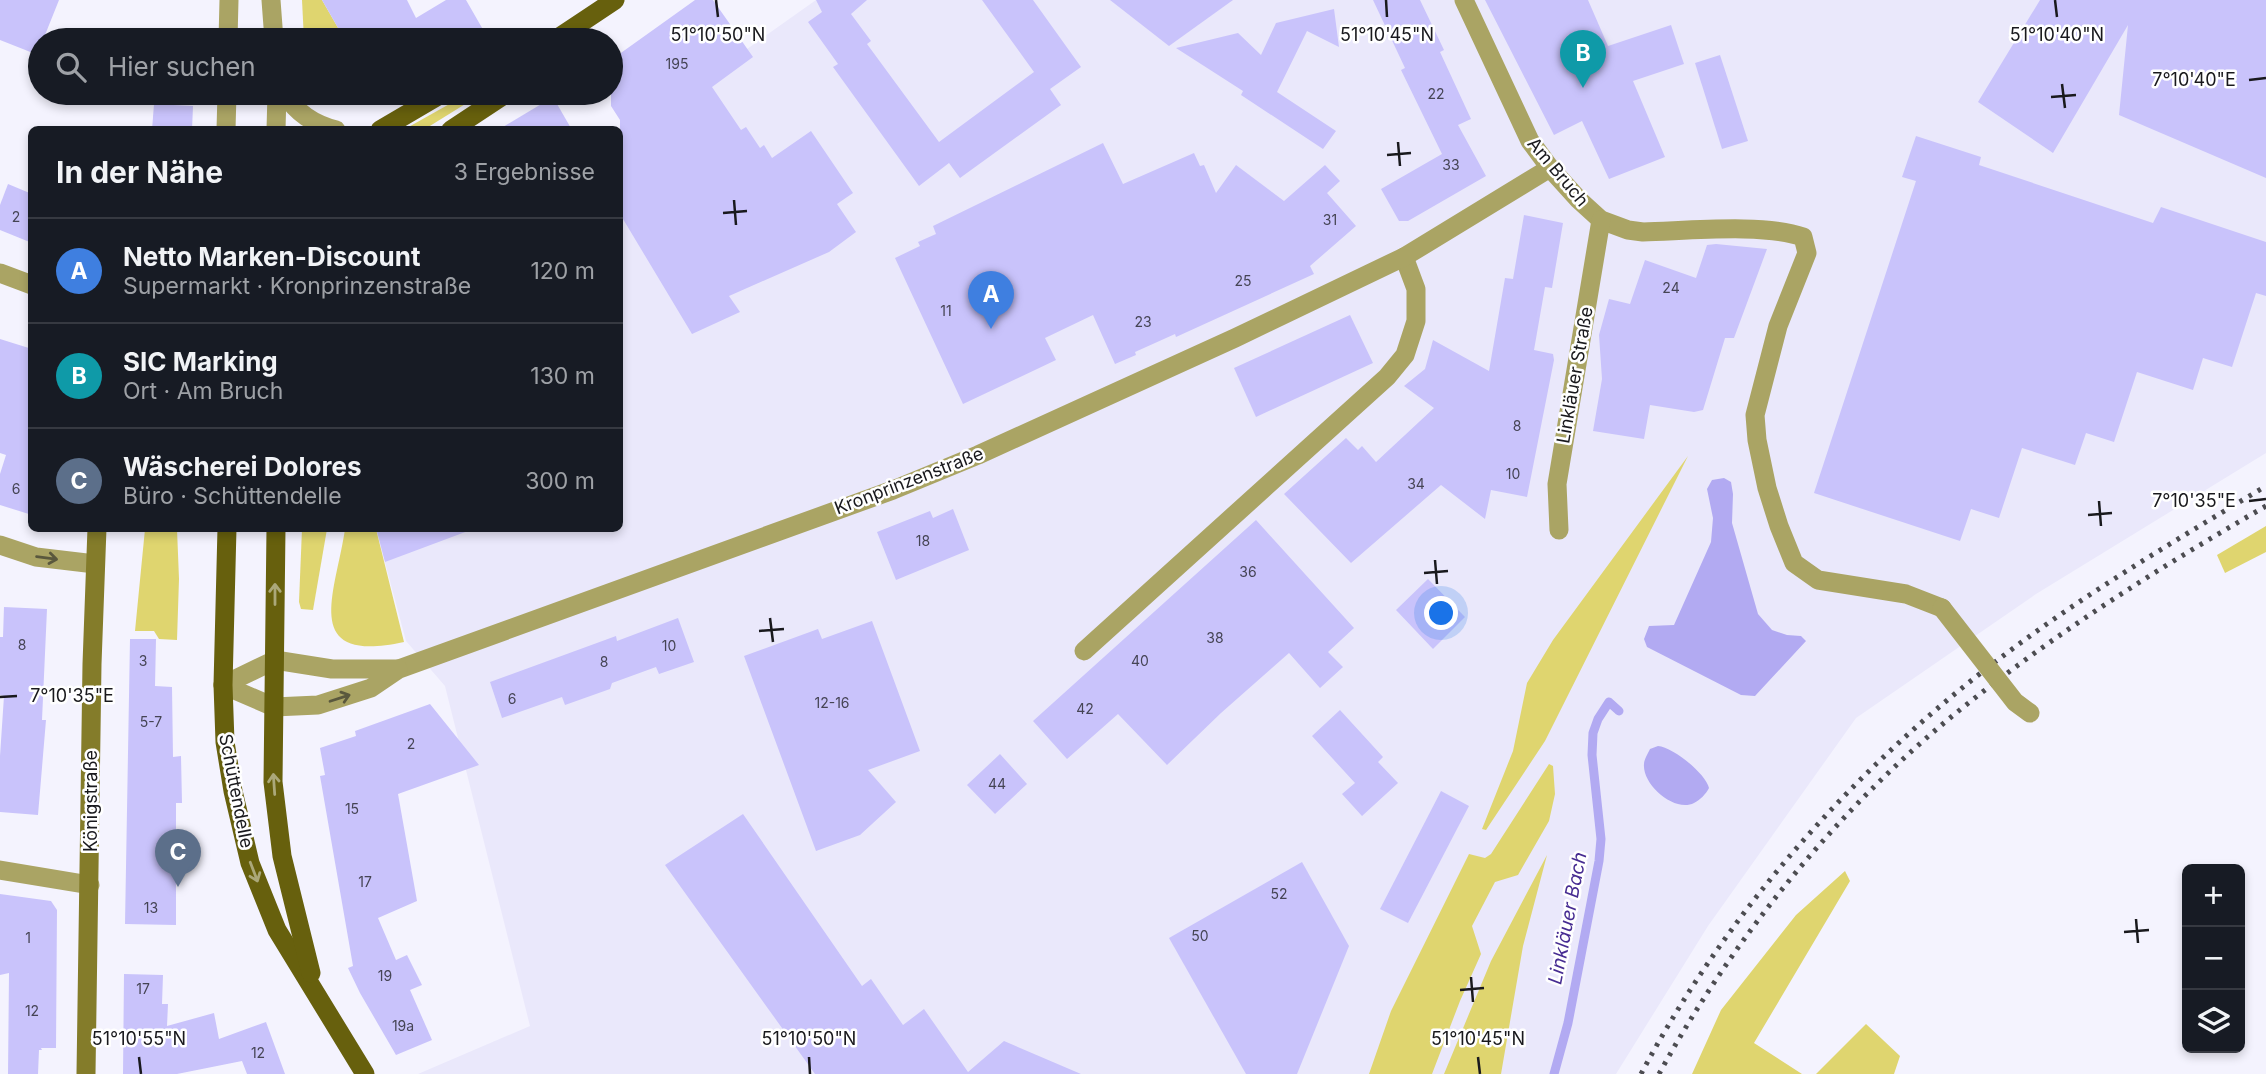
<!DOCTYPE html>
<html lang="de">
<meta charset="utf-8">
<style>
body{margin:0;font-family:Inter,sans-serif;background:#20242c;color:#f1f3f6}
.controls{position:absolute;right:21px;bottom:21px;display:grid;overflow:hidden;border-radius:10px;box-shadow:0 4px 10px #0003}
.controls button{width:63px;height:63px;display:grid;place-items:center;padding:0;border:0;border-bottom:2px solid #363941;background:#171b24;color:#f1f3f6;font:35px sans-serif}
.you{position:absolute;left:1442px;top:614px;width:24px;height:24px;margin:-18px;border:5px solid #fff;border-radius:50%;background:#1a73e8;box-shadow:0 0 0 10px #1a73e833}
.badge{display:grid;place-items:center;width:46px;height:46px;border-radius:50%;background:#b0af99;color:#fff;font-size:23px;font-weight:700}
.pin{position:absolute;translate:-50% -58px;filter:drop-shadow(0 2px 4px #0008)}
.pin::after{content:'';position:absolute;top:37px;width:24px;height:21px;background:inherit;clip-path:polygon(0 0,100% 0,50% 100%)}
.list{margin:0;padding:0;list-style:none}
h2{display:flex;justify-content:space-between;align-items:center;height:91px;margin:0;padding:0 28px;font-size:30px}
h2 small{font-size:23px;font-weight:400;color:#9ea1a6}
.list li{display:grid;grid-template-columns:46px 1fr auto;gap:21px;align-items:center;box-sizing:border-box;height:105px;padding:0 28px;border-top:2px solid #363941}
.list b{display:block;font-size:26px;white-space:nowrap}
.list p{margin:0;font-size:23px;white-space:nowrap;color:#9ea1a6}
.list em{font-size:23px;font-style:normal;color:#9ea1a6}
.icon{flex:none;width:38px;height:38px;fill:none;stroke:currentColor;stroke-width:2;stroke-linecap:round;stroke-linejoin:round}
.map{position:relative;flex:none;width:2266px;height:1074px;overflow:hidden}
.search{position:absolute;background:#171b24;box-shadow:0 4px 10px #0003;left:28px;top:28px;width:595px;height:77px;display:flex;align-items:center;gap:18px;box-sizing:border-box;padding:0 24px;border-radius:38px;color:#9ea1a6;font-size:26px}
.panel{position:absolute;background:#171b24;box-shadow:0 4px 10px #0003;left:28px;top:126px;width:595px;height:406px;border-radius:10px}
.map>svg:first-child{display:block}
.built{fill:#eae8fb}
.green{fill:#dfd56f}
.water{fill:#b2aaf2}
.lines{fill:none;stroke-linecap:round;stroke-linejoin:round}
.stream{stroke:#b2aaf2;stroke-width:9}
.building{fill:#c9c3fb}
.minor{stroke:#aaa464;stroke-width:19}
.tertiary{stroke:#aaa464;stroke-width:19}
.secondary{stroke:#847c2a;stroke-width:19}
.primary{stroke:#67600d;stroke-width:19}
.rail{stroke:#4c4c51;stroke-width:5;stroke-dasharray:3.5 7;stroke-linecap:butt}
.minor-bridge{stroke:#aaa464;stroke-width:19}
.oneway{stroke:#5a583d}
.oneway2{stroke:#aba87a}
.ticks{fill:none;stroke:#19191d;stroke-width:2.5}
.labels{text-anchor:middle;stroke-width:5;stroke-linejoin:round;paint-order:stroke}
.number-label{font-size:14px;fill:#454454}
.street-label{font-size:18px;fill:#19191d;stroke:#fff}
.water-label{font-size:19px;font-style:italic;fill:#472c92;stroke:#fff}
.ticks-label{font-size:18px;text-anchor:middle;fill:#19191d;stroke:#fff;stroke-width:5;stroke-linejoin:round;paint-order:stroke}
</style>
<div class="map">
<svg width="2266" height="1074" viewBox="0 0 2266 1074">
<rect width="100%" height="100%" fill="#f4f3fe"/>
<!-- built -->
<path class="built" d="M816 0H2266V453L2036 594 1856 718 1708 926 1616 1074H418L530 1026 445 686 406 641 376 529 620 528V139Z"/>
<!-- green -->
<g class="green">
<path d="M302 0H322L345 40H304Z"/>
<path d="M323 93H375L376 95C358 106 340 105 323 93Z"/>
<path d="M469 93H483L425 129H405Z"/>
<path d="M1688 456 1545 741 1486 830 1482 829 1513 751 1527 683 1553 640Z"/>
<path d="M2266 526V552L2225 573 2217 555Z"/>
<path d="M145 529H177L179 579 177 640 159 639 154 631H135Z"/>
<path d="M302 529H327L313 610 301 609 299 602Z"/>
<path d="M345 529H376L404 642C299 665 336 592 345 529Z"/>
<path d="M1549 764 1553 766 1555 794 1549 821 1518 875 1495 882 1472 926 1481 954 1460 1001 1432 1074H1369L1391 1011 1469 854 1485 858 1491 854Z"/>
<path d="M1547 855 1523 946 1501 1074H1444L1491 961Z"/>
<path d="M1845 871 1850 881 1754 1043 1802 1074H1692L1721 1010 1796 915Z"/>
<path d="M1866 1024 1900 1056 1894 1074H1816Z"/>
</g>
<!-- water -->
<g class="water">
<path d="M1724 478 1731 482 1733 494 1732 523 1758 614 1772 630 1787 635 1801 636 1806 641 1755 696 1741 695 1647 647 1644 639 1649 626 1674 625 1711 542 1713 518 1707 489 1712 480Z"/>
<path d="M1658 746C1673 747 1706 774 1709 788 1706 794 1700 800 1694 803 1675 813 1642 785 1644 764 1644 760 1648 753 1650 749Z"/>
</g>
<g class="lines">
<!-- stream -->
<path class="stream" d="M1554 1074 1568 1023 1599 861 1601 839 1592 755 1593 733 1598 719 1609 702 1619 711"/>
</g>
<!-- building -->
<g class="building">
<path d="M0 0H59L43 40H40L38 55 0 40Z"/>
<path d="M322 0H407L416 18 446 0H466L489 40H345Z"/>
<path d="M695 0H713L753 57 712 87 741 130 746 127 760 148 764 145 772 158 811 131 853 193 837 204 856 232 829 252 729 296 740 312 692 334 620 214V120L611 106V60Z"/>
<path d="M816 0H867L851 14 871 41 867 44 939 142 1034 72 982 0H1033L1081 67 1050 89 1061 105 960 178 949 163 919 186 833 67 838 64 808 22 822 12Z"/>
<path d="M1110 0H1233L1169 46Z"/>
<path d="M1373 0H1420L1444 50 1440 52 1471 119 1458 125 1486 176 1408 221H1399L1381 189 1442 154 1401 70 1405 68Z"/>
<path d="M1485 0H1588L1608 46 1671 25 1684 64 1633 81 1665 157 1609 179 1582 121 1554 135Z"/>
<path d="M2040 0H2266V178L2119 115 2128 25 2053 153 1978 102Z"/>
<path d="M1334 9 1339 47 1307 31 1277 92 1336 131 1323 149 1241 95 1243 91 1176 48 1238 33 1261 55 1276 23Z"/>
<path d="M1720 55 1748 141 1722 149 1695 63Z"/>
<path d="M553 97 572 130H498Z"/>
<path d="M154 104 193 106 192 130H152Z"/>
<path d="M1916 136 1981 157 1979 165 2153 223 2161 207 2266 242V296L2256 293 2232 367 2203 358 2193 390 2137 372 2114 442 2086 433 2075 465 2022 448 1999 518 1971 509 1960 541 1814 493 1916 181 1902 177Z"/>
<path d="M1103 143 1123 184 1194 153 1200 166 1204 165 1216 193 1236 165 1284 201 1325 165 1340 181 1327 193 1356 226 1310 266 1314 274 1176 337 1175 334 1135 352 1136 355 1115 364 1093 315 1045 338 1056 360 963 404 895 258 920 246 918 242 936 234 933 226Z"/>
<path d="M8 184 32 194V243L0 230V205Z"/>
<path d="M1524 215 1563 223 1552 288 1545 287 1534 350 1553 354 1554 360 1527 497 1491 490 1485 519 1441 485 1351 563 1284 494 1346 438 1358 450 1362 446 1376 462 1434 408 1404 386 1425 369 1433 340 1489 371 1505 278 1513 279Z"/>
<path d="M1716 244 1767 249 1734 338H1725L1703 410 1694 412 1650 405 1644 439 1593 431 1602 379 1599 335 1609 299 1630 304 1645 260 1696 278 1707 245Z"/>
<path d="M1350 315 1373 363 1256 417 1234 368Z"/>
<path d="M0 339 32 349V515L0 505V474L6 455 0 453Z"/>
<path d="M953 509 969 550 896 580 877 532 930 511 933 518Z"/>
<path d="M1256 520 1354 628 1328 652 1343 667 1320 688 1289 653 1221 713 1167 765 1118 714 1067 759 1033 721Z"/>
<path d="M376 528H468V531L385 562Z"/>
<path d="M1428 579 1465 617 1433 649 1396 610Z"/>
<path d="M4 607 47 609 42 720H46L38 815 0 812V756L4 696 0 695V637H3Z"/>
<path d="M678 618 694 662 659 674 656 667 612 683 610 689 565 705 562 697 502 718 490 682 616 636 617 641Z"/>
<path d="M872 621 920 751 868 770 896 802 860 835 816 851 744 656 818 629 822 639Z"/>
<path d="M130 639H156L155 686 172 687 173 757 181 756 182 803H176V925L125 924Z"/>
<path d="M430 704 479 765 398 794 417 901 378 918 396 960 407 955 422 985 410 990 432 1040 396 1055 360 993 348 968 353 966 320 776 325 775 320 748 356 736 355 731Z"/>
<path d="M1340 710 1383 757 1378 762 1398 783 1362 816 1342 794 1355 783 1312 736Z"/>
<path d="M1000 754 1027 784 995 814 967 785Z"/>
<path d="M1441 791 1469 806 1408 923 1380 909Z"/>
<path d="M743 814 862 986 871 979 903 1025 924 1009 968 1072 1004 1041 1081 1074H815L665 865Z"/>
<path d="M1302 862 1349 946 1297 1074H1246L1169 938Z"/>
<path d="M0 894 51 901 57 910 56 1048H41L42 1050H39L38 1074H8L9 973 0 975Z"/>
<path d="M124 974 163 975 162 1004H168L167 1026 214 1013 219 1039 266 1022 285 1074H247L242 1061 177 1074H123Z"/>
</g>
<g class="lines">
<!-- minor -->
<g class="minor">
<path d="M1464 0 1530 141 1550 168 1579 200 1601 220 1628 230 1643 232C1686 231 1765 223 1803 237L1807 253 1778 326 1755 415 1757 440 1767 488 1779 526 1794 563 1818 580 1906 594 1942 608"/>
<path d="M0 273 32 285"/>
<path d="M1559 530 1557 484 1601 220"/>
<path d="M0 545 36 557 95 564"/>
<path d="M1084 651 1387 377 1405 355 1416 321V289L1404 257"/>
<path d="M223 685 274 707 318 705 371 688 399 669 893 490 978 455 1235 338 1404 257 1550 168"/>
<path d="M223 685 275 660 332 669H398"/>
<path d="M0 870 90 885"/>
</g>
<!-- tertiary -->
<g class="tertiary">
<path d="M271 0 274 40"/>
<path d="M228 40 229 0"/>
<path d="M284 93C297 113 313 124 336 130"/>
<path d="M226 130 227 93"/>
<path d="M276 130 277 93"/>
</g>
<!-- secondary -->
<path class="secondary" d="M86 1074 92 664 97 528"/>
<!-- primary -->
<g class="primary">
<path d="M555 40 615 0"/>
<path d="M380 130 443 93"/>
<path d="M451 130 507 93"/>
<path d="M227 528 223 685 225 742 233 791 250 863 277 930 365 1074"/>
<path d="M276 528 273 782 282 856 311 973"/>
</g>
<!-- rail -->
<g class="rail">
<path d="M1641 1074C1728 910 1855 767 2003 656 2086 593 2176 540 2266 486"/>
<path d="M1659 1074C1735 935 1841 804 1966 705 2060 630 2162 566 2266 506"/>
</g>
<!-- minor-bridge -->
<path class="minor-bridge" d="M1942 608 2015 702 2030 713"/>
</g>
<!-- one-way arrows -->
<defs><path id="oneway-shaft" d="M-6 0H5M1.5-3L5.5 0L1.5 3" fill="none" stroke-width="1.6" stroke-linecap="round" stroke-linejoin="round" transform="scale(1.75)"/></defs>
<g class="oneway">
<use href="#oneway-shaft" transform="translate(47 558) rotate(7)"/>
<use href="#oneway-shaft" transform="translate(340 698) rotate(-18)"/>
</g>
<g class="oneway2">
<use href="#oneway-shaft" transform="translate(275 594) rotate(-90)"/>
<use href="#oneway-shaft" transform="translate(274 784) rotate(-94)"/>
<use href="#oneway-shaft" transform="translate(254 872) rotate(69)"/>
</g>
<!-- ticks -->
<path class="ticks" d="M716 0 718 17M1386 0 1387 17M2055 0 2057 17M2249 80 2266 78M2062 84 2065 108M2051 97 2076 95M1398 142 1400 166M1387 155 1411 153M734 200 736 225M723 213 747 211M2099 501 2101 526M2249 501 2266 499M2088 515 2112 513M1435 560 1437 584M1424 573 1448 571M770 618 773 642M759 631 784 629M0 697 17 696M2136 919 2138 943M2124 932 2149 930M1471 977 1473 1002M1460 990 1484 988M139 1057 141 1074M809 1057 810 1074M1478 1057 1480 1074"/>
<g class="labels">
<!-- number labels -->
<g class="number-label">
<text x="677" y="69">195</text>
<text x="1436" y="99">22</text>
<text x="1451" y="170">33</text>
<text x="16" y="222">2</text>
<text x="1330" y="225">31</text>
<text x="1243" y="286">25</text>
<text x="1671" y="293">24</text>
<text x="946" y="316">11</text>
<text x="1143" y="327">23</text>
<text x="1517" y="431">8</text>
<text x="1513" y="479">10</text>
<text x="1416" y="489">34</text>
<text x="16" y="494">6</text>
<text x="923" y="546">18</text>
<text x="1248" y="577">36</text>
<text x="1215" y="643">38</text>
<text x="22" y="650">8</text>
<text x="669" y="651">10</text>
<text x="143" y="666">3</text>
<text x="1140" y="666">40</text>
<text x="604" y="667">8</text>
<text x="512" y="704">6</text>
<text x="832" y="708">12-16</text>
<text x="1085" y="714">42</text>
<text x="151" y="727">5-7</text>
<text x="411" y="749">2</text>
<text x="997" y="789">44</text>
<text x="352" y="814">15</text>
<text x="365" y="887">17</text>
<text x="1279" y="899">52</text>
<text x="151" y="913">13</text>
<text x="1200" y="941">50</text>
<text x="28" y="943">1</text>
<text x="385" y="981">19</text>
<text x="143" y="994">17</text>
<text x="32" y="1016">12</text>
<text x="403" y="1031">19a</text>
<text x="258" y="1058">12</text>
</g>
<!-- street labels -->
<g class="street-label">
<text transform="translate(1558 172) rotate(50)" y="6">Am Bruch</text>
<text transform="translate(1575 375) rotate(-80)" y="6">Linkläuer Straße</text>
<text transform="translate(909 481) rotate(-21)" y="6">Kronprinzenstraße</text>
<text transform="translate(236 791) rotate(79)" y="6">Schüttendelle</text>
<text transform="translate(91 801) rotate(-90)" y="6">Königstraße</text>
</g>
<!-- water labels -->
<g class="water-label">
<text transform="translate(1567 918) rotate(-79)" y="7">Linkläuer Bach</text>
</g>
</g>
<g class="ticks-label">
<text x="2057" y="41">51°10'40"N</text>
<text x="718" y="41">51°10'50"N</text>
<text x="1387" y="41">51°10'45"N</text>
<text x="2194" y="86">7°10'40"E</text>
<text x="2194" y="507">7°10'35"E</text>
<text x="72" y="702">7°10'35"E</text>
<text x="139" y="1045">51°10'55"N</text>
<text x="809" y="1045">51°10'50"N</text>
<text x="1478" y="1045">51°10'45"N</text>
</g>
</svg>
<div class="controls">
<button>+</button>
<button>−</button>
<button><svg class="icon" aria-label="layers" viewBox="0 0 24 24"><path d="M12 4l9 5-9 5-9-5zM3 14l9 5 9-5"/></svg></button>
</div>
<div class="you"></div>
<div class="pin badge" style="left:991px;top:329px;background:#3f7fe0">A</div>
<div class="pin badge" style="left:1583px;top:88px;background:#0f9aa8">B</div>
<div class="pin badge" style="left:178px;top:887px;background:#5c6f8a">C</div>
<div class="search"><svg class="icon" aria-label="search" viewBox="0 0 24 24"><circle cx="10" cy="10" r="6"/><path d="M15 15l6 6"/></svg>Hier suchen</div>
<section class="panel">
<h2>In der Nähe<small>3 Ergebnisse</small></h2>
<ul class="list">
<li><span class="badge" style="background:#3f7fe0">A</span><div><b>Netto Marken-Discount</b><p>Supermarkt · Kronprinzenstraße</p></div><em>120 m</em></li>
<li><span class="badge" style="background:#0f9aa8">B</span><div><b>SIC Marking</b><p>Ort · Am Bruch</p></div><em>130 m</em></li>
<li><span class="badge" style="background:#5c6f8a">C</span><div><b>Wäscherei Dolores</b><p>Büro · Schüttendelle</p></div><em>300 m</em></li>
</ul>
</section>
</div>
